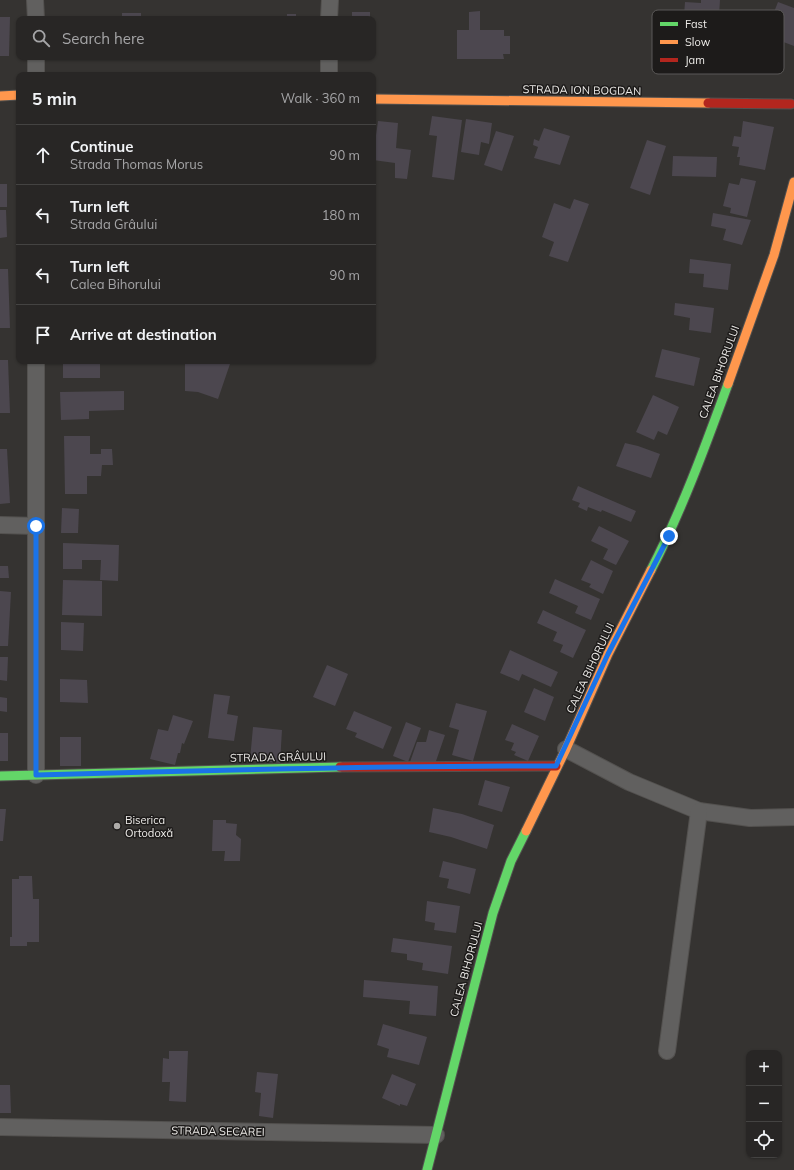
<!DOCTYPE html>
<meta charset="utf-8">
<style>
body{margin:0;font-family:Mulish,sans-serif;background:#343232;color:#f1f3f6}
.controls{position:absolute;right:12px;bottom:12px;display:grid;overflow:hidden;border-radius:8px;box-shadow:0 1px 3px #0004}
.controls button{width:36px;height:36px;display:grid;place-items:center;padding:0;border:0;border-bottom:1px solid #444342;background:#282625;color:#f1f3f6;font:20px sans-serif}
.stop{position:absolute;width:12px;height:12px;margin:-9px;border:3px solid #1a73e8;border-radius:50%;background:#fff}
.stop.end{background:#1a73e8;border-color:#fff;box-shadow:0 1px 4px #0008}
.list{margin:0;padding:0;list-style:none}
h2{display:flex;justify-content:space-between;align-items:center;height:52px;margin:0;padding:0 16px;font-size:17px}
h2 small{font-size:13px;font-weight:400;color:#a5a5a7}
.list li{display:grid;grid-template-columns:26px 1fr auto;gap:12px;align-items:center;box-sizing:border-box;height:60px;padding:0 16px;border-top:1px solid #444342}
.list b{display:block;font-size:15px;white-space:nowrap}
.list p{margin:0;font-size:13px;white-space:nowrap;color:#a5a5a7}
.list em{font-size:13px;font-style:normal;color:#a5a5a7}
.icon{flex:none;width:22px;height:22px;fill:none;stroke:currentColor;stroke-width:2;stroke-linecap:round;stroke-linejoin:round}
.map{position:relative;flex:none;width:794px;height:1170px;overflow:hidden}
.search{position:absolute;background:#282625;box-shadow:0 1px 3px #0004;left:16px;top:16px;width:360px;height:44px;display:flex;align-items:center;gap:10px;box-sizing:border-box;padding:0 14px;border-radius:8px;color:#a5a5a7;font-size:15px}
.panel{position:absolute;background:#282625;box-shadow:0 1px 3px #0004;left:16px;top:72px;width:360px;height:292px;border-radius:8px}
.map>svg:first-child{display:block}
.building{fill:#4c474f}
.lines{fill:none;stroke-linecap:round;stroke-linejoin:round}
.street-casing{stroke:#53514f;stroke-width:18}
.fast-casing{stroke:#53514f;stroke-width:11}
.slow-casing{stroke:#53514f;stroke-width:11}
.jam-casing{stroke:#53514f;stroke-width:11}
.street{stroke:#61605f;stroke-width:16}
.fast{stroke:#63d668;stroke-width:9}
.slow{stroke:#ff974d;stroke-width:9}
.jam{stroke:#b3261e;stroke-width:9}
.route{stroke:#1a73e8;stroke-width:5}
.poi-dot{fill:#adaba8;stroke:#1d1b1a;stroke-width:1.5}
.labels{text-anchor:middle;stroke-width:3;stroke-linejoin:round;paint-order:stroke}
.street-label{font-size:11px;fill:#edebe8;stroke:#1d1b1a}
.poi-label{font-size:11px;fill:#edebe8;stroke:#1d1b1a;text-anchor:start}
.key{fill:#1d1b1a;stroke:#5b5958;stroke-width:1}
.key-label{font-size:11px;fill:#edebe8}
</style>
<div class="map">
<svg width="794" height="1170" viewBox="0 0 794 1170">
<rect width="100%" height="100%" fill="#353331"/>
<!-- building -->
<g class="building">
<path d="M701 0H720L718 31 683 29 685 2 701 3Z"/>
<path d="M778 2 794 8V46L765 35Z"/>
<path d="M480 11V30H504V36H510V54H503L504 59H457V30H469V12Z"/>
<rect x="352" y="12" width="18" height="7"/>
<rect x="122" y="13" width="19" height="6"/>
<rect x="287" y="14" width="9" height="5"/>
<path d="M0 17H10L9 56H0Z"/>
<path d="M262 57H306V59L262 58Z"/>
<path d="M432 116 462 120 454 180 432 177 437 136 429 135Z"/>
<path d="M466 119 492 123 489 144 481 142 479 155 461 152Z"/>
<path d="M378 121 398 123 396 148 411 150 407 179 395 178V163L373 160V142H375Z"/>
<path d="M743 121 774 127 765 170 739 165 740 157H737L739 147 732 146 734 136 741 137Z"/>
<path d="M544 128 570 136 560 165 534 158 538 147 533 145 534 139 539 141Z"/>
<path d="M496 131 514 136 502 171 484 165Z"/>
<path d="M647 140 666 146 650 195 630 188Z"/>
<path d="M673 156 717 157 716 177 672 176Z"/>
<path d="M741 178 756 181 747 217 730 213 731 208 723 206 729 183 739 185Z"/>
<rect x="0" y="184" width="7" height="23"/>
<path d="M574 199 589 204 568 262 549 256 554 242 542 237 554 203 570 209Z"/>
<path d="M0 210H6L7 237 0 238Z"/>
<path d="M713 213 751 220 742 245 723 240 726 229 711 226Z"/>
<path d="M690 259 731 264 728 290 703 287 704 274 689 273Z"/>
<path d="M0 269H8L10 328H0Z"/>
<path d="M675 303 714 308 711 333 689 330 690 318 674 315Z"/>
<path d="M662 349 700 358 694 386 655 377Z"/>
<path d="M0 360H8L10 413H0Z"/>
<rect x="63" y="361" width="37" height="17"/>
<path d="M185 361H231L218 399 198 392 185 391Z"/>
<path d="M124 391V410L89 411V419L61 420 60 392Z"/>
<path d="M653 395 679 407 667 435 658 431 654 440 636 432Z"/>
<path d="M64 436H90V454H101V449H112L113 465H102L101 476H87V494H65Z"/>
<path d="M625 443 638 446 660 454 651 478 616 466Z"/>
<path d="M0 449H7L10 503 0 504Z"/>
<path d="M578 486 636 511 631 522 602 510 601 512 588 507 587 511 578 507 580 503 572 500Z"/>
<path d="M62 508 79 509 78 533H61Z"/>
<path d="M599 526 629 541 616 565 603 559 608 549 591 541Z"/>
<path d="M63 543 119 545 118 581 100 580 101 560H82V569H63Z"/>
<path d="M591 560 613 571 603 594 589 587 591 584 581 580Z"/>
<path d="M0 566H8L9 578H0Z"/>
<path d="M555 579 600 599 591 620 575 613 578 606 549 593Z"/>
<path d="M63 580 102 581V616L62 615Z"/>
<path d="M0 591 11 592 8 646H0Z"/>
<path d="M543 610 586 630 573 658 560 652 563 645 553 641 557 632 537 623Z"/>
<path d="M61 622 84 623 83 651 61 650Z"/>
<path d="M510 650 558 672 551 687 522 674 519 681 500 673Z"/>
<path d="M0 657H8L7 681 0 680Z"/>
<path d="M327 665 348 674 335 706 313 697Z"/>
<path d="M60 679 87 680 88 703 60 702Z"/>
<path d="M534 688 554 697 545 721 524 712Z"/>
<path d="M214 694 230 696 227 714 238 716 234 741 208 738Z"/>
<path d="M0 697 7 698V712L0 711Z"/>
<path d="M456 703 487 711 473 761 452 755 459 730 449 727Z"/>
<path d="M354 711 392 727 383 749 355 737 357 733 346 729Z"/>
<path d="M173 715 193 721 184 744 182 743 180 753H178L175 765 150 759 158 729 168 731Z"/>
<path d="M406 722 421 728 408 762 393 756Z"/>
<path d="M512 724 539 736 528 761 514 755 516 752 511 750 514 743 505 740Z"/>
<path d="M253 727 282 730 280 763 250 760Z"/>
<path d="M429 730 445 735 435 764 410 762 417 742H426Z"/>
<rect x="0" y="733" width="8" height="28"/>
<rect x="60" y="737" width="21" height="29"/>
<path d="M485 780 510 787 502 812 478 805Z"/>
<path d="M433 808 462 814 494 825 487 849 451 837 429 832Z"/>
<path d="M0 809H6L3 841H0Z"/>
<path d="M213 820H226V823L237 824 236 835 241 839 240 861H224L225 851H212Z"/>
<path d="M443 861 476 869 470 894 447 888 449 879 439 877Z"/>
<path d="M19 876H32L33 899H39V942H27V946H10V937H12V879H19Z"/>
<path d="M427 901 460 906 456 933 434 930 435 923 425 921Z"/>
<path d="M393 938 452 946 448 974 422 970 423 963 407 960V954L391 952Z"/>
<path d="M364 980 438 986 436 1016 409 1014 410 1001 363 997Z"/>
<path d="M383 1024 427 1037 419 1065 387 1057 389 1049 377 1045Z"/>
<path d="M169 1051H188L186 1102 169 1101 170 1082H162L163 1058 169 1059Z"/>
<path d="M257 1072 278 1074 273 1118 259 1116 261 1093 255 1092Z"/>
<path d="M392 1074 416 1084 407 1106 400 1104V1106L382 1098Z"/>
<path d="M0 1085H10L11 1113H0Z"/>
</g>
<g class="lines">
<!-- street casing -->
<g class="street-casing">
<g id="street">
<path d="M35 0 36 19"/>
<path d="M329 19 330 0"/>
<path d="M36 57V75"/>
<path d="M329 75V57"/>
<path d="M36 361V775"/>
<path d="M0 525 36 526"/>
<path d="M566 749 629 782 699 811 750 818 794 817"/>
<path d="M667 1051 699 811"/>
<path d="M0 1127 436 1135"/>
</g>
</g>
<!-- fast casing -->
<g class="fast-casing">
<g id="fast">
<path d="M651 570C682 510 705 447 728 384"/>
<path d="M0 776 340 767"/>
<path d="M427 1170 493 913 511 861 526 831"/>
</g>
</g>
<!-- slow casing -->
<g class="slow-casing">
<g id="slow">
<path d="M0 96 19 95"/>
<path d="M373 99 708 103"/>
<path d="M728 384 774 255 794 182"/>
<path d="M526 831 566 749 608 654 651 570"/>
</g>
</g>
<!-- jam casing -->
<g class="jam-casing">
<g id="jam">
<path d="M708 103 791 104"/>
<path d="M340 767 556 766"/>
</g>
</g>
<!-- street -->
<use href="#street" class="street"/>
<!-- fast -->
<use href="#fast" class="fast"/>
<!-- slow -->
<use href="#slow" class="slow"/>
<!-- jam -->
<use href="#jam" class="jam"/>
</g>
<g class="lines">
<!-- route -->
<path class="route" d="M36 526V775C210 770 383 766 556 766L608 654 669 536"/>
</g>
<!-- markers -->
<circle class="poi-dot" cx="117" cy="826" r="4"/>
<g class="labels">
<!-- street labels -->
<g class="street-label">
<text transform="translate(582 90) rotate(1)" y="4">STRADA ION BOGDAN</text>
<text transform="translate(719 372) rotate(-70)" y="4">CALEA BIHORULUI</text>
<text transform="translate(590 668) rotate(-65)" y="4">CALEA BIHORULUI</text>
<text transform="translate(278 757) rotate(-1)" y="4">STRADA GRÂULUI</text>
<text transform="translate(466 969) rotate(-75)" y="4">CALEA BIHORULUI</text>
<text transform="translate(218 1131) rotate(1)" y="4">STRADA SECAREI</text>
</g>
<!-- poi labels -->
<g class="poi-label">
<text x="125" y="824">Biserica<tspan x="125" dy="13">Ortodoxă</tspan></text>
</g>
</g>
<!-- legend -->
<rect x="652" y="10" width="132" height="64" rx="6" class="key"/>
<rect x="660" y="22" width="18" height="4" fill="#63d668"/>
<rect x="660" y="40" width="18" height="4" fill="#ff974d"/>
<rect x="660" y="58" width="18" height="4" fill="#b3261e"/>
<g class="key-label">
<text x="685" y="28">Fast</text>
<text x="685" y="46">Slow</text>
<text x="685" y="64">Jam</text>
</g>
</svg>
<div class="controls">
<button>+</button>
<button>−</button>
<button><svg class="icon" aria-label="locate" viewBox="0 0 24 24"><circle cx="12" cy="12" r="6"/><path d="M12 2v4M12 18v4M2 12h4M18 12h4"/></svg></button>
</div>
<div class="stop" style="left:36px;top:526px"></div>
<div class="stop end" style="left:669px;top:536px"></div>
<div class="search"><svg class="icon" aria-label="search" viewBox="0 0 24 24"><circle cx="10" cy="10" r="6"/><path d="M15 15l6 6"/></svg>Search here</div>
<section class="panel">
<h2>5 min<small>Walk · 360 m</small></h2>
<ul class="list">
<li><svg class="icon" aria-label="ahead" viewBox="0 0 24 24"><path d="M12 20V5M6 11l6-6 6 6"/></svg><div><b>Continue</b><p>Strada Thomas Morus</p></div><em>90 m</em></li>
<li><svg class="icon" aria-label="left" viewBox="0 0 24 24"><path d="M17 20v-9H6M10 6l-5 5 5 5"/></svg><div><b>Turn left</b><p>Strada Grâului</p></div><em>180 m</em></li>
<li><svg class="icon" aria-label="left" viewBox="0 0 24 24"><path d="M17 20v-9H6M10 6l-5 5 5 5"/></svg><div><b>Turn left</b><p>Calea Bihorului</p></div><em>90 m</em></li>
<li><svg class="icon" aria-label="arrive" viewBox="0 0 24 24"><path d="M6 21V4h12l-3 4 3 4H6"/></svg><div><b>Arrive at destination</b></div></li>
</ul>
</section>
</div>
